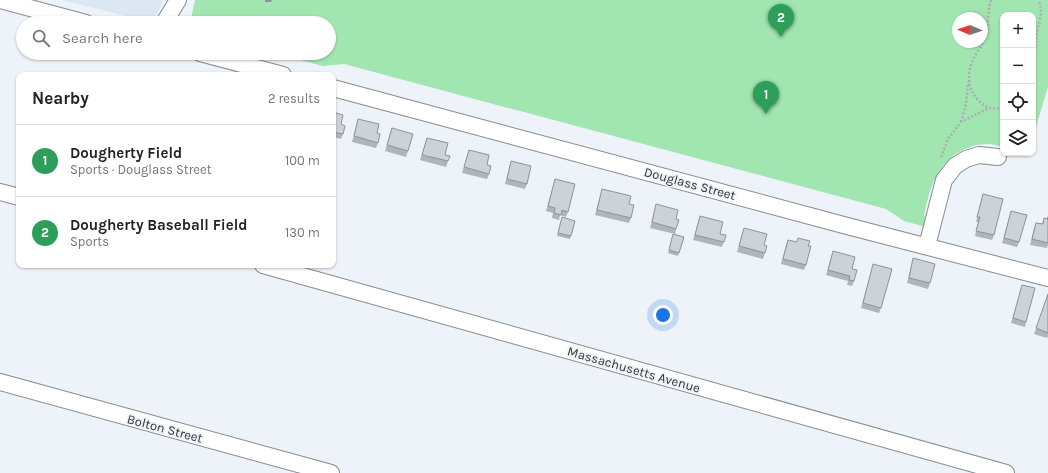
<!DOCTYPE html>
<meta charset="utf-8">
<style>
body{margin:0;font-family:Karla,sans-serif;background:#f6f6f6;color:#222}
.controls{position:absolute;right:12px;top:12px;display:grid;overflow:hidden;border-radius:8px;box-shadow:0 1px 3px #0004}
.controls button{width:36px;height:36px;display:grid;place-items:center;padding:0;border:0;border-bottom:1px solid #e0e0e0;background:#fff;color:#222;font:20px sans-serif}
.compass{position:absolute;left:952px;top:12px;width:36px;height:36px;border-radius:50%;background:#fff;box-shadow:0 1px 3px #0004;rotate:272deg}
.you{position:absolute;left:663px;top:315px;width:14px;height:14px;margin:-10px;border:3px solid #fff;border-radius:50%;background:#1a73e8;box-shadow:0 0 0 6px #1a73e833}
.badge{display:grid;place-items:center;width:26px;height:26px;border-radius:50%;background:#111827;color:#fff;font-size:13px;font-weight:700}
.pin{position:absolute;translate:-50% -33px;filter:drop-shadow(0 1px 2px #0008)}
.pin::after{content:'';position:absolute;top:21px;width:14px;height:12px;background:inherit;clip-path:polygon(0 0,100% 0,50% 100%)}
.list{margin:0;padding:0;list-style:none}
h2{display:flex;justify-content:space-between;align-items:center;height:52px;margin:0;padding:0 16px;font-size:17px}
h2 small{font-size:13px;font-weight:400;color:#767676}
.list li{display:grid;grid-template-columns:26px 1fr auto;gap:12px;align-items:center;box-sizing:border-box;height:72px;padding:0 16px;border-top:1px solid #e0e0e0}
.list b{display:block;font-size:15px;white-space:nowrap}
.list p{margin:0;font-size:13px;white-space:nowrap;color:#767676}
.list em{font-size:13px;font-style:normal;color:#767676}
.icon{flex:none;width:22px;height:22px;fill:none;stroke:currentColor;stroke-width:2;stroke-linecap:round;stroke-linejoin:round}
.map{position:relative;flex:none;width:1048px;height:473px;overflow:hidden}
.search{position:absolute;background:#fff;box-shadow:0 1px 3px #0004;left:16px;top:16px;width:320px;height:44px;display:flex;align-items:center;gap:10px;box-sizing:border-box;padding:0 14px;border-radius:22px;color:#767676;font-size:15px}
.panel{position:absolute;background:#fff;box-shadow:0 1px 3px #0004;left:16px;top:72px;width:320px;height:196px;border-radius:8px}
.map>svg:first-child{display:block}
.built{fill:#dbe8f3}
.green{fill:#a1e6b1;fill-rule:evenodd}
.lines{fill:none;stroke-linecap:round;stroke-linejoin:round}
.minor-casing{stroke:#858b90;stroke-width:18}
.path{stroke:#a9aeb3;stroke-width:2.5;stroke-dasharray:2 2;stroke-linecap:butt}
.minor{stroke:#fff;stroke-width:16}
.wall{fill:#afb5ba}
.shaded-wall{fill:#8f9397}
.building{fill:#ccd2d8;stroke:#8f9397}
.labels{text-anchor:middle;stroke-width:3.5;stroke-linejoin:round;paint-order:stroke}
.street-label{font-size:13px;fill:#313436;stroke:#edf3f9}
</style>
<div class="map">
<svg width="1048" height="473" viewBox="0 0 1048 473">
<rect width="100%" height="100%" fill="#edf3f9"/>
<!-- built -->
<path class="built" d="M62 0H163L153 23Z"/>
<!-- green -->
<path class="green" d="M195 0H1048V87L1033 137V15H1003V147C998 146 993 144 988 144 961 144 941 162 932 186 928 195 926 206 924 216L928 218 926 227 904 221 886 209 344 64 323 66 274 53H329V23H190ZM958 18H982V42H958Z"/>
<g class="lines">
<!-- minor casing -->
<g class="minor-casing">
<g id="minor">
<path d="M0 0 86 23"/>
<path d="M164 23 178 0"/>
<path d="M200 53 283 75"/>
<path d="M333 88 851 227 1048 278"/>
<path d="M0 192 19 197"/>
<path d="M927 246 944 180 955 166 966 159 979 155 998 157"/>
<path d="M263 265 1006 473"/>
<path d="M0 382 331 473"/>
</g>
</g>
<!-- path -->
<g class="path">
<path d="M991 0C987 12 989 25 985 37 983 44 978 50 975 56 967 70 966 87 978 100 987 109 991 109 1003 108"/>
<path d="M1033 71 1034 67C1035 56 1035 45 1037 34 1038 22 1045 12 1038 0"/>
<path d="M961 122 966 104 968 82"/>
<path d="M941 157 948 139 961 122 989 108"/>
</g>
<!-- minor -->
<use href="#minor" class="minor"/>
</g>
<!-- wall -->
<g class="wall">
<path d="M333 112 341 124 343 134 341 139 333 137Z"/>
<path d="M358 119 378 143 376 148 352 142Z"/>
<path d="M392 128 408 151 406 157 385 151Z"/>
<path d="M427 138 445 155 448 161 446 167 420 160Z"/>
<path d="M469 150 487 165 489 174 487 179 462 173Z"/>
<path d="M511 161 527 184 525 189 505 184Z"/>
<path d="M555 179 568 212 566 217 560 215 559 220 552 218 553 213 546 211Z"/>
<path d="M602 189 629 204 631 218 629 223 595 215Z"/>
<path d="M983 194 994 235 992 240 975 236 978 222H976Z"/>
<path d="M656 204 676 219V229L675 234 650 228Z"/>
<path d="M1011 211 1019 242 1017 247 1002 243Z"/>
<path d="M1048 215V244L1047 248 1030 245 1034 228 1036 223 1042 224 1044 218 1047 219Z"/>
<path d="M700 216 720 234 724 242 722 247 693 240Z"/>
<path d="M561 220 571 236 570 239 557 236Z"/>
<path d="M744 228 764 245 765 253 763 259 737 252Z"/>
<path d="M672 237H684L678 256 668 253Z"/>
<path d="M788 240 808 246 806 265 804 270 781 264 786 245Z"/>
<path d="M833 251 852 269 854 281 852 286 847 285 848 281 826 275Z"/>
<path d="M913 258 930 283 928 289 907 283Z"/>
<path d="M873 264 881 308 879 313 861 308Z"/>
<path d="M1022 285 1026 322 1025 327 1011 323Z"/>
<path d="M1048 294V336L1047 338 1034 334Z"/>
</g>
<!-- shaded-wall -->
<path class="shaded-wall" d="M265 0H272L271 2H265Z"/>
<!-- building -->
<g class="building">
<path d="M333 112 343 115 341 124 345 126 343 134 333 132Z"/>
<path d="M358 119 379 124 377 133 380 134 378 143 354 136Z"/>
<path d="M392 128 413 134 408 151 387 145Z"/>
<path d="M427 138 448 143 445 155 450 156 448 161 422 155Z"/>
<path d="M469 150 489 155 487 165 491 166 489 174 464 167Z"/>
<path d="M511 161 531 166 527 184 507 179Z"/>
<path d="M555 179 575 184 568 212 562 210 561 215 554 213 555 208 548 206Z"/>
<path d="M602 189 631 196 629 204 634 205 631 218 597 210Z"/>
<path d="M983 194 1003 199 994 235 976 231 980 217H977Z"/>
<path d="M656 204 678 210 676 219 679 220 676 229 652 222Z"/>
<path d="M1011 211 1027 215 1019 242 1004 238Z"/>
<path d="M700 216 723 222 720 234 726 235 724 242 695 235Z"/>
<path d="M562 217 575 221 571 236 558 233Z"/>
<path d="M1048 217V243L1032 239 1036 223 1043 224 1044 218 1048 219Z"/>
<path d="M744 228 767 234 764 245 767 246 765 253 739 246Z"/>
<path d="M673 234 684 237 679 253 669 250Z"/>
<path d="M798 238 810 241 808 246H811L806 265 783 259 788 240 797 242Z"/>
<path d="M833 251 855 257 852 269 857 270 854 281 849 280 850 276 828 270Z"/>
<path d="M913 258 935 264 930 283 909 278Z"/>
<path d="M873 264 892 269 881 308 863 303Z"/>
<path d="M1022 285 1035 288 1026 322 1013 318Z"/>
<path d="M1048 294V333L1036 328Z"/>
</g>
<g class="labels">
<!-- street labels -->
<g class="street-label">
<text transform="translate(690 183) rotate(15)" y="5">Douglass Street</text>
<text transform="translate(634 369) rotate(16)" y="5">Massachusetts Avenue</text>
<text transform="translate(165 428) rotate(15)" y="5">Bolton Street</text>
</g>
</g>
</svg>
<div class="controls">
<button>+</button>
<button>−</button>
<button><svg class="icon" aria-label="locate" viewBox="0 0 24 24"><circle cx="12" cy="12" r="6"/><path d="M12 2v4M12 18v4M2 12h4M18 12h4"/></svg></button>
<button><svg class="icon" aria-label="layers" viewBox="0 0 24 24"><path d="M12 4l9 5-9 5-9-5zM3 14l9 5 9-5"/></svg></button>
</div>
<svg class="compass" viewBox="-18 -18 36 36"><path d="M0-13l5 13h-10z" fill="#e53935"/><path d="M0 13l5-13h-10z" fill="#767676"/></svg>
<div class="you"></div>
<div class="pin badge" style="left:766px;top:114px;background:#2e9e5b">1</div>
<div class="pin badge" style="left:781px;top:37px;background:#2e9e5b">2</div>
<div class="search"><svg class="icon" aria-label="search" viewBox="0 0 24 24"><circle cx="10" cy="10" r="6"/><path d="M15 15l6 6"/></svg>Search here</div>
<section class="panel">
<h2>Nearby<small>2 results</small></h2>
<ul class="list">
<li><span class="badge" style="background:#2e9e5b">1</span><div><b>Dougherty Field</b><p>Sports · Douglass Street</p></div><em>100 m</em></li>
<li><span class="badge" style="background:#2e9e5b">2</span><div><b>Dougherty Baseball Field</b><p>Sports</p></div><em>130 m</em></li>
</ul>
</section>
</div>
